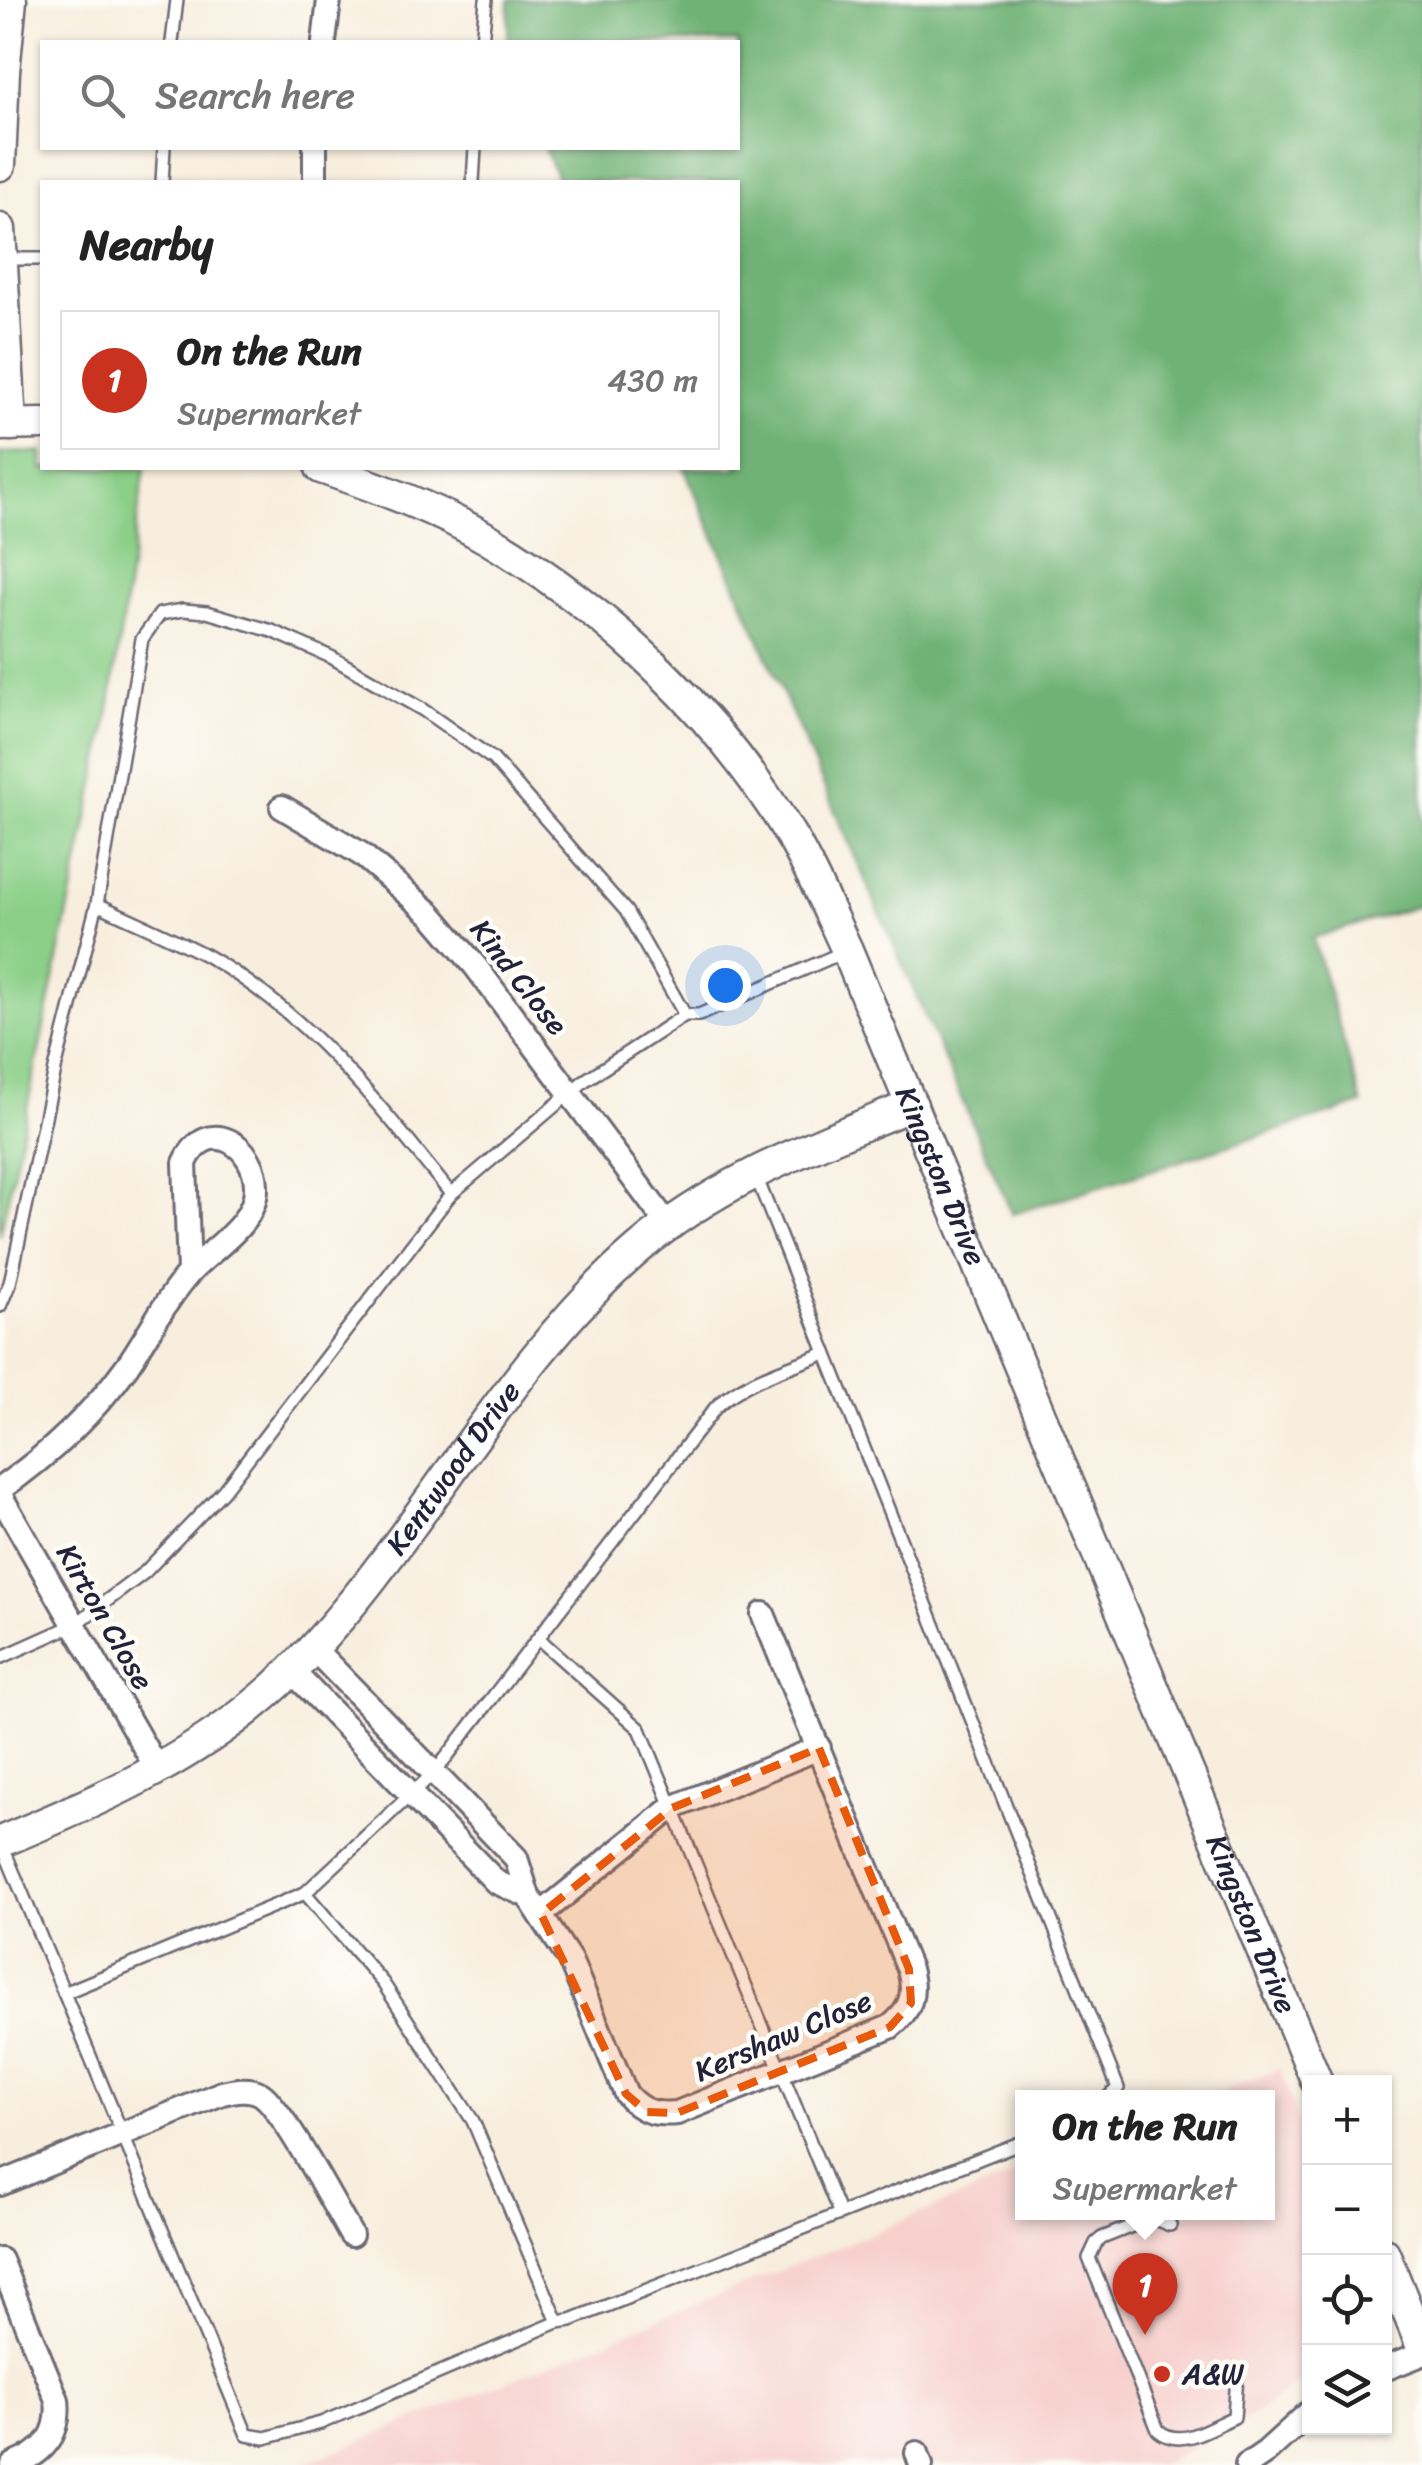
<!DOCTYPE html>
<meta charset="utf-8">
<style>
body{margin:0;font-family:Sriracha,sans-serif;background:#f2f2f2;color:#222}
.controls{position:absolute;right:30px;bottom:30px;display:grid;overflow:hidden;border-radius:0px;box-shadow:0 2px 8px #0004}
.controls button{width:90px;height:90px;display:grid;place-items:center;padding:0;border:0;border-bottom:2px solid #e0e0e0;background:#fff;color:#222;font:50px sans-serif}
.you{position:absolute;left:725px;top:985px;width:35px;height:35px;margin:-25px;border:8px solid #fff;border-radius:50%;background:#1a73e8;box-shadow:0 0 0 15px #1a73e833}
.badge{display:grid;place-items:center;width:65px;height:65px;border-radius:50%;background:#c8321e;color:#fff;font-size:32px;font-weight:700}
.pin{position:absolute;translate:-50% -82px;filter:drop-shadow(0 2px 5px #0008)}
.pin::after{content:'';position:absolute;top:52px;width:35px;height:30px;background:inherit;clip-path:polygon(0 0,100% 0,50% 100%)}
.popup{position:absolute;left:1015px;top:2090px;width:260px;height:130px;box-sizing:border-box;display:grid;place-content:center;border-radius:0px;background:#fff;filter:drop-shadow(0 2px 8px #0005);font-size:32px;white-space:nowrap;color:#767676}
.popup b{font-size:38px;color:#222}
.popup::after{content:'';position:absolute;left:50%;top:100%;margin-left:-20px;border:20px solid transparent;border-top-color:#fff}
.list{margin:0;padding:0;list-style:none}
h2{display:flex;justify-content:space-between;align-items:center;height:130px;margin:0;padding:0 40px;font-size:42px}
h2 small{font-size:32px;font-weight:400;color:#767676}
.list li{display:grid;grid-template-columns:65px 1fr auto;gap:30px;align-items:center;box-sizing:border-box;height:140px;margin:0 20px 20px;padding:0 20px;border:2px solid #e0e0e0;border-radius:0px}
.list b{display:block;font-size:38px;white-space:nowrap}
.list p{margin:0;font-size:32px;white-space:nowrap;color:#767676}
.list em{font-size:32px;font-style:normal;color:#767676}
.icon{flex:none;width:55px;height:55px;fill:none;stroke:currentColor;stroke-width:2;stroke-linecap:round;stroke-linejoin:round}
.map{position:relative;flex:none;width:1422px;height:2465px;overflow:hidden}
.search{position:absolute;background:#fff;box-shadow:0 2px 8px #0004;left:40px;top:40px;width:700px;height:110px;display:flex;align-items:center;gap:25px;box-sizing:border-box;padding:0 35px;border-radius:0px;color:#767676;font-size:38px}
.panel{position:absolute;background:#fff;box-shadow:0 2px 8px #0004;left:40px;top:180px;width:700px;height:290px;border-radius:0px}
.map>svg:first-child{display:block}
.built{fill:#f7d0cd}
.green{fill:#8bcf88;stroke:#567862;stroke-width:2.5}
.forest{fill:#70b274;stroke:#496a58;stroke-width:2.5}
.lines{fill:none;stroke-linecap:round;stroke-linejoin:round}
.service-casing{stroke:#6d6974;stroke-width:16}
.minor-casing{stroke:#6d6974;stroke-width:28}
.tertiary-casing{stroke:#6d6974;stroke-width:35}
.service{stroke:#fff;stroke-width:11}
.minor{stroke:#fff;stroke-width:22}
.tertiary{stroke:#fff;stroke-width:30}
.marked{fill:#e8590c;fill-opacity:0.2;stroke:#e8590c;stroke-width:8;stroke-dasharray:20 12;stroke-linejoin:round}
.poi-dot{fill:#c8321e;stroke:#fdfcf7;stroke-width:4}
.labels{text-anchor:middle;stroke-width:9;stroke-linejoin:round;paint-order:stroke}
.street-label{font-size:30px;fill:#22223b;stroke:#fdfcf7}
.poi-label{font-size:30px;fill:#22223b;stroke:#fdfcf7;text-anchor:start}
</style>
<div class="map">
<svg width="1422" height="2465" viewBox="0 0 1422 2465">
<rect width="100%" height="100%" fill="#fdfcf7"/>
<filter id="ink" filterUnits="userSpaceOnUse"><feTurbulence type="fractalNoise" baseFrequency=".01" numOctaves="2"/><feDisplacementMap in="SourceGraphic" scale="20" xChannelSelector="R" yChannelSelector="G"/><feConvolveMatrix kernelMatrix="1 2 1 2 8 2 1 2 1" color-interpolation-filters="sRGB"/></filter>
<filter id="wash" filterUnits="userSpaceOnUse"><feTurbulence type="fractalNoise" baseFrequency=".0048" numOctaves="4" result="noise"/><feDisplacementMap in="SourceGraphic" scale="40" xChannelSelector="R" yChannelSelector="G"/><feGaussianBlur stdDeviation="2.25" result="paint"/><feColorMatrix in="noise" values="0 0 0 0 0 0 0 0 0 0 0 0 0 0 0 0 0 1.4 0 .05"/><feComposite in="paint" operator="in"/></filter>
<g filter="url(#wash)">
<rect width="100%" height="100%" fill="#f8eede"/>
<!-- built -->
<path class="built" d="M1280 2069 1309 2152V2373L1254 2415 1159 2465H302L1022 2172V2212H1268V2098L1208 2097Z"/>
<!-- green -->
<path class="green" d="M42 452V468H145L105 736 0 1236V453Z"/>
<!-- forest -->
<path class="forest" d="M509 0H1422V905L1313 938 1362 1104 1012 1214 684 468H738V182H559L544 148H738V42H508Z"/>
</g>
<g filter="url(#ink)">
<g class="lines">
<!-- service casing -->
<g class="service-casing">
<g id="service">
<path d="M172 42 177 0"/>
<path d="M482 42 486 0"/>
<path d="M162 182 164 148"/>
<path d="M473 182 475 148"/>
<path d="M2 259H42"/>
<path d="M97 904C133 921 171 937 207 956 309 1014 379 1104 451 1194"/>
<path d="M756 1176 1118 2088 1107 2098"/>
<path d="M0 1306 10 1283 56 1065 97 904 142 639 160 614 183 610 207 612 272 631 331 657 423 710 493 759 626 911 685 1015"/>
<path d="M826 1353C789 1368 746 1379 716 1407L435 1772 305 1893 64 1993 247 2435 265 2438 321 2423 558 2322 571 2320 1022 2142"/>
<path d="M539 1639 640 1729 839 2212"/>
<path d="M0 1658 76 1624 145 1572 223 1491 451 1194 584 1081 685 1015H699L846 951"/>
<path d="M2 1845 64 1993"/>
<path d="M305 1893 383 1983 473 2121 558 2322"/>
<path d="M1170 2225 1152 2218 1102 2238 1096 2243 1089 2258 1158 2430C1180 2450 1210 2427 1234 2417L1237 2377"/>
</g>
</g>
<!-- minor casing -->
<g class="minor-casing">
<g id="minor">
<path d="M324 42 329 0"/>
<path d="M315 148V182"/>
<path d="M282 807 361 854 431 914 476 967 668 1225"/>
<path d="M0 1489C49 1455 92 1415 127 1366 148 1336 166 1298 191 1271 213 1248 256 1224 256 1188 257 1146 207 1113 185 1163L189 1273"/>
<path d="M0 1495 157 1769"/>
<path d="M313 1648 516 1858 528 1896 570 1960 626 2094C641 2112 655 2115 677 2113L890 2027C911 2010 916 1995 909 1969L763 1614"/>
<path d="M292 1671 496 1882 528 1896"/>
<path d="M541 1914 672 1808 819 1748"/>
<path d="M0 2184 222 2093C235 2090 249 2087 261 2094 281 2106 336 2209 351 2235"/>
<path d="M0 2260 57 2400C61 2434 45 2453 13 2465"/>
<path d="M1384 2369 1422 2354"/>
<path d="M917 2453 921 2465"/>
<path d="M1247 2465 1266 2452 1310 2412"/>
</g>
</g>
<!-- tertiary casing -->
<g class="tertiary-casing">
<g id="tertiary">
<path d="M0 165 4 71 11 0"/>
<path d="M0 229 11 425"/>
<path d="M0 425 42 424"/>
<path id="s1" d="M321 468C377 487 437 509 488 539 611 612 721 717 794 841 814 876 830 914 847 950L1317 2082"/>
<path id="s2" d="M0 1842C104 1799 212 1751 292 1670 418 1544 502 1366 638 1249 718 1180 816 1145 912 1105"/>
<path d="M1384 2253 1422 2347"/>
</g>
</g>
<!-- service -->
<use href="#service" class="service"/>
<!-- minor -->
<use href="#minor" class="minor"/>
<!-- tertiary -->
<use href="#tertiary" class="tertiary"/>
</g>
</g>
<!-- marked area -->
<path class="marked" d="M819 1748 909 1969 911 2003 890 2027 677 2113 647 2112 626 2094 541 1914 672 1808Z"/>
<!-- markers -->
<circle class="poi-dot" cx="1162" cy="2374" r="10"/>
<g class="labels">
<!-- street labels -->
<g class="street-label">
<text transform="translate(519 977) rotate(52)" y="10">Kind Close</text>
<text dy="10" stroke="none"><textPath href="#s1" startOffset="982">Kingston Drive</textPath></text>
<text dy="10" stroke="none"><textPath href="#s2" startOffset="600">Kentwood Drive</textPath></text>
<text transform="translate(105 1617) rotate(60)" y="10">Kirton Close</text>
<text dy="10" stroke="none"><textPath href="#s1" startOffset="1792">Kingston Drive</textPath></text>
<text transform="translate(783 2036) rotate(-23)" y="10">Kershaw Close</text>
</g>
<!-- poi labels -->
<g class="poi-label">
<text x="1182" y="2384">A&amp;W</text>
</g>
</g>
</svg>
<div class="controls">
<button>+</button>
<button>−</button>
<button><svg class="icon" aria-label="locate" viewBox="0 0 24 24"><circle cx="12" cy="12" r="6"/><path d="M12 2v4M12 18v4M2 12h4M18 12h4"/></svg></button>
<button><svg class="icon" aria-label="layers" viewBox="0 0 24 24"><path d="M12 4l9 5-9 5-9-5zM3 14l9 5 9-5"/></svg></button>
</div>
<div class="you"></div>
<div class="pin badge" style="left:1145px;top:2335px">1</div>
<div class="popup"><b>On the Run</b>Supermarket</div>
<div class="search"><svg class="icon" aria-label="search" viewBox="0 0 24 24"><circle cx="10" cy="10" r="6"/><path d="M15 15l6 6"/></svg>Search here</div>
<section class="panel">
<h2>Nearby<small></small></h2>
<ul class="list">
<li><span class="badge">1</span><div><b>On the Run</b><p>Supermarket</p></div><em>430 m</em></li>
</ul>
</section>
</div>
